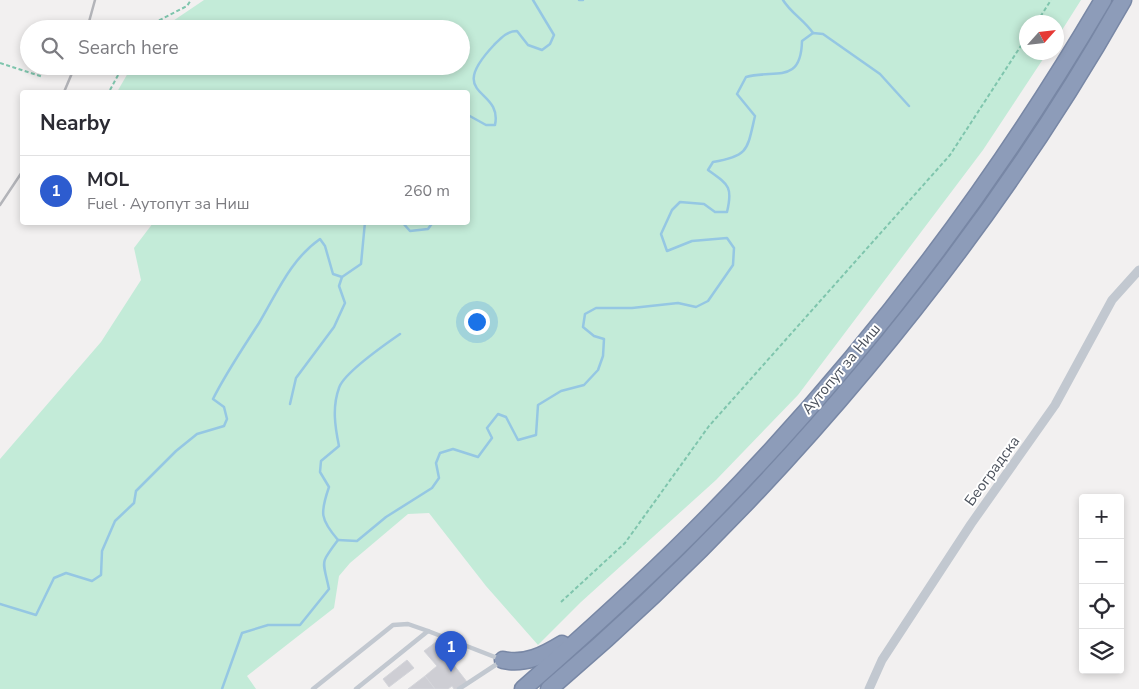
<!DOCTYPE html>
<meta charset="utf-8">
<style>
body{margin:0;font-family:"Nunito Sans",sans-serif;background:#f7f7f7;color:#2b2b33}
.controls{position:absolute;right:15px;bottom:15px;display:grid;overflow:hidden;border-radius:5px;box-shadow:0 2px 8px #0003}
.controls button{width:45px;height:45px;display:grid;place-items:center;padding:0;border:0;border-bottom:1px solid #e1e1e2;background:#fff;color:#2b2b33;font:25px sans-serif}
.compass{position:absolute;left:1019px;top:15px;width:45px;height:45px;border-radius:50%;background:#fff;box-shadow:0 2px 8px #0003;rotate:63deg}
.you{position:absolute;left:476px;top:321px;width:18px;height:18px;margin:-12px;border:4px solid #fff;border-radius:50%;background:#1a73e8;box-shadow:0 0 0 8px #1a73e833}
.badge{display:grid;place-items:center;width:32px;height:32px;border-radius:50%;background:#2d5ccf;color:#fff;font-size:16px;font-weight:700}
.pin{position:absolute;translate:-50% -41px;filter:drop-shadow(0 1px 2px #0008)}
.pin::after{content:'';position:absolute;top:26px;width:18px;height:15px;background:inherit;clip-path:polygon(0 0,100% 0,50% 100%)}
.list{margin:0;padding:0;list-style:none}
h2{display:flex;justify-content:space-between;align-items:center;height:65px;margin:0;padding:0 20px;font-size:21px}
h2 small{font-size:16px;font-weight:400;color:#7c7c81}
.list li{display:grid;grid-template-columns:32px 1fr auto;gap:15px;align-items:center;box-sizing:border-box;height:70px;padding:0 20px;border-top:1px solid #e1e1e2}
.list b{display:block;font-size:19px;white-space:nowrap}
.list p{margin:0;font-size:16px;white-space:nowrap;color:#7c7c81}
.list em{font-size:16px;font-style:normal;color:#7c7c81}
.icon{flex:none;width:28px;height:28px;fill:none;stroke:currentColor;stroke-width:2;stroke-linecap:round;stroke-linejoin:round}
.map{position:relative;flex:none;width:1139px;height:689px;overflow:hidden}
.search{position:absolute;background:#fff;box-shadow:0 2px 8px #0003;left:20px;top:20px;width:450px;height:55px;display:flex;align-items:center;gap:12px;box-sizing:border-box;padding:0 18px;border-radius:28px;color:#7c7c81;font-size:19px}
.panel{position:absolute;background:#fff;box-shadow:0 2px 8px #0003;left:20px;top:90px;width:450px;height:135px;border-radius:5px}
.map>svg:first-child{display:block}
.green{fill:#c3ebd8}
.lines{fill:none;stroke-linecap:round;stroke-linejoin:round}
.stream{stroke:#95c7e3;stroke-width:2.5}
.building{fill:#ceced4;stroke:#d4d5da}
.motorway-casing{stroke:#7887a5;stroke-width:19}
.path{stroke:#7fc5ad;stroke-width:2;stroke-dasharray:4 2.5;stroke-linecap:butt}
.service{stroke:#c2c8d0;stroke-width:4.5}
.minor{stroke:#c2c8d0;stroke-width:9}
.motorway{stroke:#8d9cb9;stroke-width:16}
.rail{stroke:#b3b4b9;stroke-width:2.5}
.labels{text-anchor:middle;stroke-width:4;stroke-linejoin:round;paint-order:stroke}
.street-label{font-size:15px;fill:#4a505b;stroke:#fff}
</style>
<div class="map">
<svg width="1139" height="689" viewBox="0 0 1139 689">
<rect width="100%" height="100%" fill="#f2f0f0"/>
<!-- green -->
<path class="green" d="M204 0H1081L1057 38 1056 22H1026V52L1047 53 983 150 798 395 716 480 581 602 538 645 486 586 429 513 408 514 350 563 339 576 334 608 247 676 256 689H0V459L101 342 141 280 134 248 153 223 468 222V92H117L132 66H461V29H161Z"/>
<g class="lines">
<!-- stream -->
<g class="stream">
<path d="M579 0H583"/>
<path d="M783 0C791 13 804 20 813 33"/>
<path d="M468 115 486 125H495C503 87 444 98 494 45 501 38 507 31 517 31L528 45 542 50 550 44 554 35 533 0"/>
<path d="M402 222 410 231 428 229 433 222"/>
<path d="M290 404 296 378 334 327 345 303 339 286 342 277"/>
<path d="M338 540 357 541 386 517 432 488 439 478 436 463 440 453 453 449 478 457 492 438 487 428 498 414 506 417 518 440 536 435 538 405 561 391 584 385 598 370 603 356 604 339 594 336 583 327 585 314 596 308H632L678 303 696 307 708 301 733 265 734 248 727 238 692 241 667 251 661 234 672 210 680 202 704 204 715 212H727C733 187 729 185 708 170L713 162C749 156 747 150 755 116L737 94 746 77C775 69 801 85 802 41L813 33 823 34 880 74 909 106"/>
<path d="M0 604 36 615 54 578 66 573 92 581 101 575 102 551 115 521 134 503 136 491 176 451 197 434 224 426 227 419 224 407 213 399C226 373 243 348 259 323 277 293 290 260 320 239L325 246 333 274 342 277 361 264 365 222"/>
<path d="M222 689 242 633 268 625H300L329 589C323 560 319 565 338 540 320 519 320 513 329 487L320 472 321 461 339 446C335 427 332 407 339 388 343 374 387 343 400 334"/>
</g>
</g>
<!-- building -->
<g class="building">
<path d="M436 642 467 682 458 689H454L452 686 448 689H435L425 676 437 666 424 651Z"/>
<path d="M407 660 414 668 389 687 383 679Z"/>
<path d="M425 676 435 689H408Z"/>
</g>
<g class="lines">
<!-- motorway casing -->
<g class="motorway-casing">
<g id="motorway">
<path d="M503 660C525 665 544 655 562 644"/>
<path d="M523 689C580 639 636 589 690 535 850 376 989 194 1103 0"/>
<path d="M549 689C771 501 980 253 1123 0"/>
</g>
</g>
<!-- path -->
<g class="path">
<path d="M1037 22 1051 0"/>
<path d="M151 29 152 24 187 6 191 0"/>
<path d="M0 63 43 77"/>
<path d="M110 90 123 66"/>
<path d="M561 602 625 543 709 426 950 155 1026 38"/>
</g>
<!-- service -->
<g class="service">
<path d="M313 689 393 625 408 624 428 631"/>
<path d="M356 689 428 631 500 659"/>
<path d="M459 689 500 662"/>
</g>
<!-- minor -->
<path class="minor" d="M869 689 882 660 971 524 1055 405 1112 300 1139 270"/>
<!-- motorway -->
<use href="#motorway" class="motorway"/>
<!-- rail -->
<g class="rail">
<path d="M87 29 95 0"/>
<path d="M64 92 75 66"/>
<path d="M0 205 22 172"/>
</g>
</g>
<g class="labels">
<!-- street labels -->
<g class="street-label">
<text transform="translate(841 369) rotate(-50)" y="5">Аутопут за Ниш</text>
<text transform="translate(992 471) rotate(-54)" y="5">Београдска</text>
</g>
</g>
</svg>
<div class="controls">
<button>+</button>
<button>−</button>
<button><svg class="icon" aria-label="locate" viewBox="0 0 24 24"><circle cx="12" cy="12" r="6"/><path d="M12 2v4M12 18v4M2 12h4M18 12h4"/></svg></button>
<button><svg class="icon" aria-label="layers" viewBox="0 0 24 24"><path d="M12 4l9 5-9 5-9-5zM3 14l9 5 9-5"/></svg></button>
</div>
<svg class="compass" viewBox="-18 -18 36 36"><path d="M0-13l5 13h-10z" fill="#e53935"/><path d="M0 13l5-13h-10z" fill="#7c7c81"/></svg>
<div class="you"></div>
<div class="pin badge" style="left:451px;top:672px">1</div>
<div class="search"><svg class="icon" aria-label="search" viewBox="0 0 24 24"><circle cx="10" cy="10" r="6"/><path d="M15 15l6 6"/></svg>Search here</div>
<section class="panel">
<h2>Nearby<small></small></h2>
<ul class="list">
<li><span class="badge">1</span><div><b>MOL</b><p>Fuel · Аутопут за Ниш</p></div><em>260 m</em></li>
</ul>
</section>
</div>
